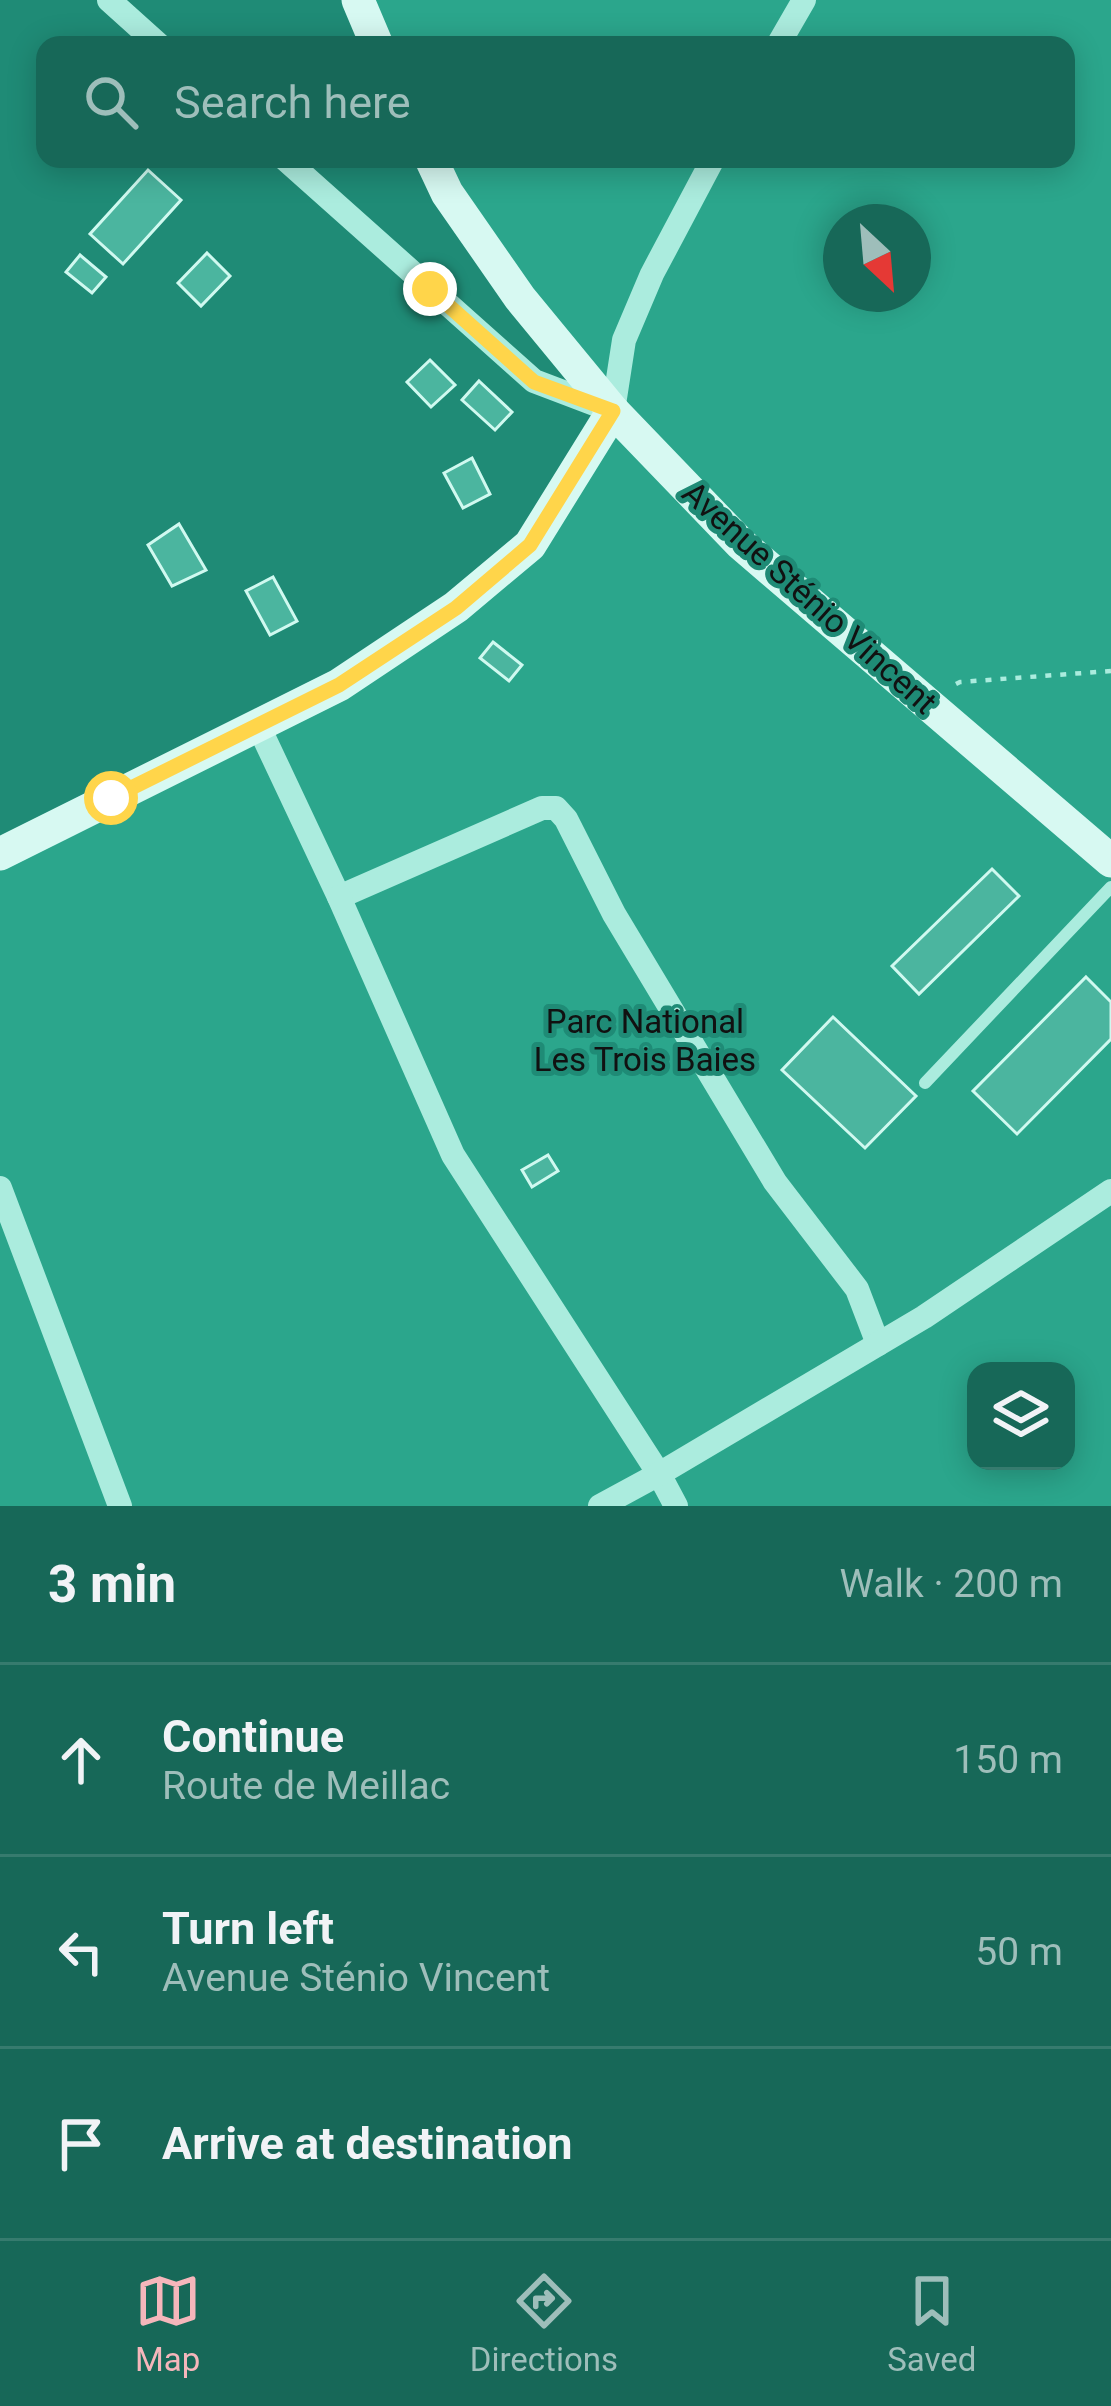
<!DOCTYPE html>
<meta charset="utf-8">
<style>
body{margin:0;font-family:Roboto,sans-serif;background:#206e5e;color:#f1f3f6}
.controls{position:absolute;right:36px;bottom:36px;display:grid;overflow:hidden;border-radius:24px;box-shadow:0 6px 30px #0003}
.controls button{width:108px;height:108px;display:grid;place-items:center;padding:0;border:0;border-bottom:3px solid #367b6e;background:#176858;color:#f1f3f6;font:60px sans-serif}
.compass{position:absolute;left:823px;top:204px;width:108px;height:108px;border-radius:50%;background:#176858;box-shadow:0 6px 30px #0003;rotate:154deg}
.stop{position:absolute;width:36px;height:36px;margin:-27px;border:9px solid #ffd54a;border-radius:50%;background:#fff}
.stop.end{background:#ffd54a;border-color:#fff;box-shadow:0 3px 12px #0008}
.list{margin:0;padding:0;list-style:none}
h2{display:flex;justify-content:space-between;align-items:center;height:156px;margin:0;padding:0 48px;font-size:51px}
h2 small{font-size:39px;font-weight:400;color:#9ebeba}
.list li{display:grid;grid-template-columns:78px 1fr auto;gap:36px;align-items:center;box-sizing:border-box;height:192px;padding:0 48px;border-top:3px solid #367b6e}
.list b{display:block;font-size:45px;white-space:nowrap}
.list p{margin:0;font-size:39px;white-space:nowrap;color:#9ebeba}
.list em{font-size:39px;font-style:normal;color:#9ebeba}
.icon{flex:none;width:66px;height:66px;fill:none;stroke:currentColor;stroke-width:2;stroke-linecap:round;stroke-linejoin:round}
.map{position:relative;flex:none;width:1111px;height:1506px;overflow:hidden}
.search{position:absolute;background:#176858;box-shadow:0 6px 30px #0003;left:36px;right:36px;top:36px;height:132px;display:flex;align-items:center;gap:30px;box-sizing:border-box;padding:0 42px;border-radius:24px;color:#9ebeba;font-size:45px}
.sheet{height:732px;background:#176858}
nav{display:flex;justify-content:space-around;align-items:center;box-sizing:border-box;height:168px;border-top:3px solid #367b6e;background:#176858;font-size:33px;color:#9ebeba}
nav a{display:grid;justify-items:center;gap:6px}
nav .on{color:#f5b6bb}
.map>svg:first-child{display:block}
.green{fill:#2ba68c;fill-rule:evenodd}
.building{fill:#4bb59f;stroke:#d0f9f0;stroke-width:3}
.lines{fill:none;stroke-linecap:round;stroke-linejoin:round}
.path{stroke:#abecde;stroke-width:4.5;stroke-dasharray:6 9;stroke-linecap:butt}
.lane{stroke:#abecde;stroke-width:12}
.street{stroke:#abecde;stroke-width:24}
.secondary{stroke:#d7f9f2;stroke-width:33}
.route{stroke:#ffd54a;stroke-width:15}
.labels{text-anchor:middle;stroke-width:10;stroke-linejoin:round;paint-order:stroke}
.street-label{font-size:33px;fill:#111;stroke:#1f8b76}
.park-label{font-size:33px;fill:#111;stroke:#1f8b76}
</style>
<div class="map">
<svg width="1111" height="1506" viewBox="0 0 1111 1506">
<rect width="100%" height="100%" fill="#1f8b76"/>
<!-- green -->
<path class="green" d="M358 0H1111V1506H0V854L339 685 530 545 612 412 431 159H1066V45H377ZM841 222H913V294H841ZM976 1371H1066V1461H976Z"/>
<!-- building -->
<g class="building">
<path d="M148 170 181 200 123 264 90 234Z"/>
<path d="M207 253 230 276 201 306 178 283Z"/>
<path d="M80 255 106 277 92 293 66 272Z"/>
<path d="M430 360 455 385 431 407 407 382Z"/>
<path d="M479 381 512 412 495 430 462 400Z"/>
<path d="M472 458 490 494 463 508 444 473Z"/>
<path d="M179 524 206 570 172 586 148 545Z"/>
<path d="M273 577 297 621 270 635 246 591Z"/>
<path d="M493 642 522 665 509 681 480 658Z"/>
<path d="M992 869 1019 896 919 994 892 966Z"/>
<path d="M1086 977 1111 1002V1039L1017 1134 973 1091Z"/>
<path d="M833 1017 916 1096 865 1148 782 1070Z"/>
<path d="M548 1155 558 1171 532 1187 522 1170Z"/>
</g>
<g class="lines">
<!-- path -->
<path class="path" d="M956 684 960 682 1111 671"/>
<!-- lane -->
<path class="lane" d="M925 1083 1111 887"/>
<!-- street -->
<g class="street">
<path d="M109 0 159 45"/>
<path d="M778 45 804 0"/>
<path d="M285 159 534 381 613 411 624 340 652 274 713 159"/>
<path d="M258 725 339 897 542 808H556L566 819 614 914 775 1182 857 1289 878 1344"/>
<path d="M339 897 453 1155 659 1474 676 1506"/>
<path d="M0 1188 120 1506"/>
<path d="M600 1506 659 1474 924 1317 1111 1191"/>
</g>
<!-- secondary -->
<g class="secondary">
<path d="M358 0 377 45"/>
<path d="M431 159 447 193 520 298 613 411 741 544 1111 861"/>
<path d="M0 854 339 685 456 607 530 545 613 411"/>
</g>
</g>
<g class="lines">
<!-- route -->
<path class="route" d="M111 798 339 685 456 608 530 545 613 411 534 382 430 289"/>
</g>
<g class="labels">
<!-- street labels -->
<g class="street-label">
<text transform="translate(810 597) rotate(42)" y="12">Avenue Sténio Vincent</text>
</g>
<!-- park labels -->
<g class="park-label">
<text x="645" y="1033">Parc National<tspan x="645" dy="38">Les Trois Baies</tspan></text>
</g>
</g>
</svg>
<div class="controls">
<button><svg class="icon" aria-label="layers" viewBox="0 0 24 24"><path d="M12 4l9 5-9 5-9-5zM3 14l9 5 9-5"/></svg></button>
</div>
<svg class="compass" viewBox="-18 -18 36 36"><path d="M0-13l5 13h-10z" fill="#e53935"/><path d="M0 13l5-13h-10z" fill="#9ebeba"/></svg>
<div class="stop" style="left:111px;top:798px"></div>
<div class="stop end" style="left:430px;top:289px"></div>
<div class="search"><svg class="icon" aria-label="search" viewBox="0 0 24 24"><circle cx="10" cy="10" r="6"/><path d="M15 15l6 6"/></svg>Search here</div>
</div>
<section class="sheet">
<h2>3 min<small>Walk · 200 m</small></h2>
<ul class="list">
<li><svg class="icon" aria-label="ahead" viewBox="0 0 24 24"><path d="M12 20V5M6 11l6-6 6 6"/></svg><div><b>Continue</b><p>Route de Meillac</p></div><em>150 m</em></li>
<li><svg class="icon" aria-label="left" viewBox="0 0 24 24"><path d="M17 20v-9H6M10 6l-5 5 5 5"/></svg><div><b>Turn left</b><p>Avenue Sténio Vincent</p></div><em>50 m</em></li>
<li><svg class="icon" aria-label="arrive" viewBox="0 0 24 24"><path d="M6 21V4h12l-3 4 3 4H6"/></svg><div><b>Arrive at destination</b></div></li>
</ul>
</section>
<nav>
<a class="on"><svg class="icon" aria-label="map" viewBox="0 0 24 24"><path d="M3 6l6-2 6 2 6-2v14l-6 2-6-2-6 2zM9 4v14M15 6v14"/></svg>Map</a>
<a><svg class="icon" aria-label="directions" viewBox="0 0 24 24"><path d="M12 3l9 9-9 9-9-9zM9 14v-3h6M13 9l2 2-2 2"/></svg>Directions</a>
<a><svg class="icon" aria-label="saved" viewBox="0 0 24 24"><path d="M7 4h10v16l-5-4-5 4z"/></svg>Saved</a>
</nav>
